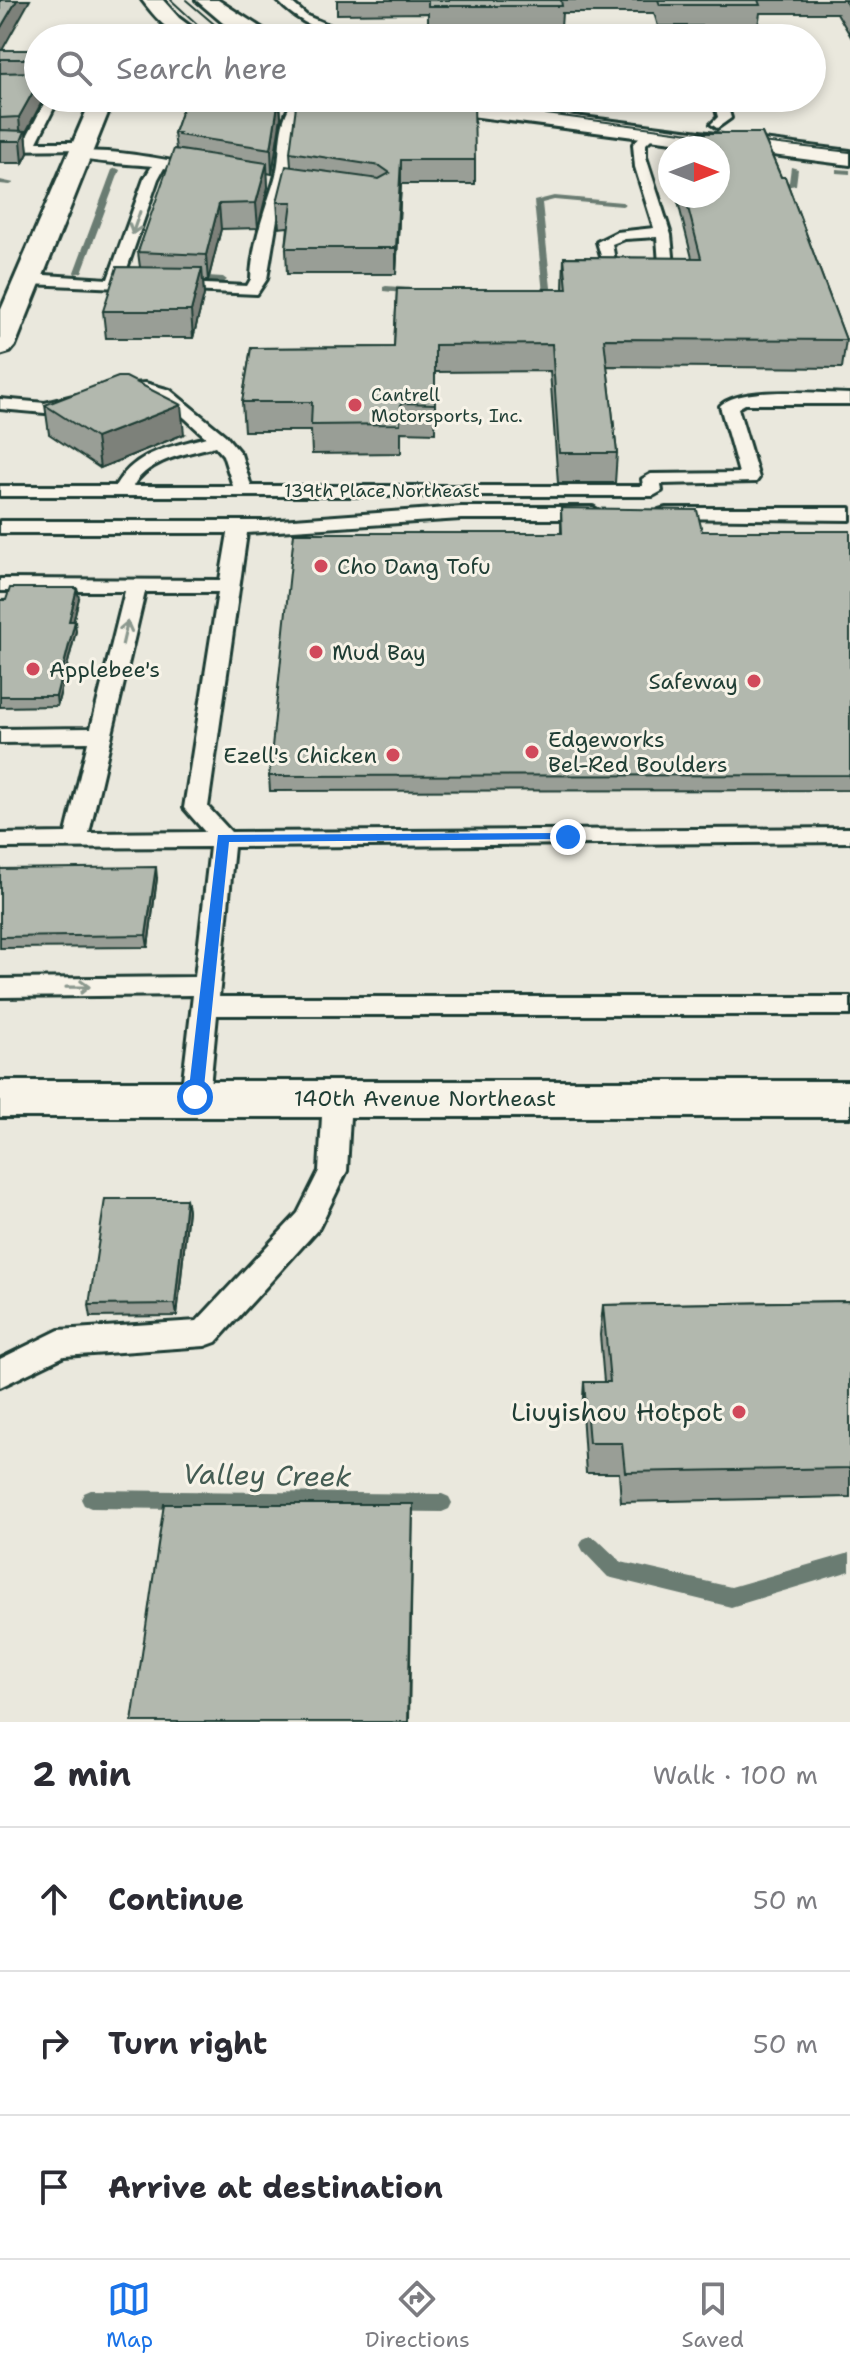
<!DOCTYPE html>
<meta charset="utf-8">
<style>
body{margin:0;font-family:"Shantell Sans",sans-serif;background:#f2f2f3;color:#2b2b33}
.compass{position:absolute;left:658px;top:136px;width:72px;height:72px;border-radius:50%;background:#fff;box-shadow:0 4px 12px #0003;rotate:90deg}
.stop{position:absolute;width:24px;height:24px;margin:-18px;border:6px solid #1a73e8;border-radius:50%;background:#fff}
.stop.end{background:#1a73e8;border-color:#fff;box-shadow:0 2px 8px #0008}
.list{margin:0;padding:0;list-style:none}
h2{display:flex;justify-content:space-between;align-items:center;height:104px;margin:0;padding:0 32px;font-size:34px}
h2 small{font-size:26px;font-weight:400;color:#7c7c81}
.list li{display:grid;grid-template-columns:52px 1fr auto;gap:24px;align-items:center;box-sizing:border-box;height:144px;padding:0 32px;border-top:2px solid #e1e1e2}
.list b{display:block;font-size:30px;white-space:nowrap}
.list em{font-size:26px;font-style:normal;color:#7c7c81}
.icon{flex:none;width:44px;height:44px;fill:none;stroke:currentColor;stroke-width:2;stroke-linecap:round;stroke-linejoin:round}
.map{position:relative;flex:none;width:850px;height:1722px;overflow:hidden}
.search{position:absolute;background:#fff;box-shadow:0 4px 12px #0003;left:24px;right:24px;top:24px;height:88px;display:flex;align-items:center;gap:20px;box-sizing:border-box;padding:0 28px;border-radius:44px;color:#7c7c81;font-size:30px}
.sheet{height:536px;background:#fff}
nav{display:flex;justify-content:space-around;align-items:center;box-sizing:border-box;height:112px;border-top:2px solid #e1e1e2;background:#fff;font-size:22px;color:#7c7c81}
nav a{display:grid;justify-items:center;gap:4px}
nav .on{color:#1a73e8}
.map>svg:first-child{display:block}
.lines{fill:none;stroke-linecap:round;stroke-linejoin:round}
.stream{fill:#6a7c72;fill-rule:evenodd}
.lane-casing{stroke:#1f3d34;stroke-width:6}
.secondary-casing{stroke:#1f3d34;stroke-width:6}
.lane{fill:#f7f3e8;fill-rule:evenodd}
.secondary{fill:#f7f3e8;fill-rule:evenodd}
.tram{stroke:#1f3d34;stroke-width:2}
.wall{fill:#999e96;stroke:#1f3d34;stroke-width:2}
.shaded-wall{fill:#7d817a;stroke:#1f3d34;stroke-width:2}
.building{fill:#b2b8ae;stroke:#1f3d34;stroke-width:2}
.oneway{stroke:#8b988e}
.route{fill:#1a73e8}
.poi-dot{fill:#d1495b;stroke:#f7f3e8;stroke-width:3}
.labels{text-anchor:middle;stroke-width:6;stroke-linejoin:round;paint-order:stroke}
.far-poi-label{font-size:18px;fill:#1f3d34;stroke:#f7f3e8;text-anchor:start}
.far-street-label{font-size:18px;fill:#1f3d34;stroke:#f7f3e8}
.poi-label{font-size:22px;fill:#1f3d34;stroke:#f7f3e8;text-anchor:start}
.street-label{font-size:22px;fill:#1f3d34;stroke:#f7f3e8}
.near-poi-label{font-size:26px;fill:#1f3d34;stroke:#f7f3e8;text-anchor:end}
.near-water-label{font-size:28px;font-style:italic;fill:#445c53;stroke:#f7f3e8}
</style>
<div class="map">
<svg width="850" height="1722" viewBox="0 0 850 1722">
<rect width="100%" height="100%" fill="#eae8dd"/>
<filter id="ink" filterUnits="userSpaceOnUse"><feTurbulence type="fractalNoise" baseFrequency=".0125" numOctaves="2"/><feDisplacementMap in="SourceGraphic" scale="16" xChannelSelector="R" yChannelSelector="G"/><feConvolveMatrix kernelMatrix="1 2 1 2 8 2 1 2 1" color-interpolation-filters="sRGB"/></filter>
<g filter="url(#ink)">
<g class="lines">
<!-- stream -->
<g class="stream">
<path d="M791 167 798 169 796 185 769 190V186L789 182Z"/>
<path d="M116 168 120 170 82 272 75 274 74 272 112 170Z"/>
<path d="M836 169 850 170V174L836 173Z"/>
<path d="M0 180 14 183 10 185 0 184Z"/>
<path d="M554 196 622 202 626 204 622 206 554 200 542 203 552 297C548 302 539 299 534 298V294H543L534 201Z"/>
<path d="M191 275 223 277 227 280 223 283 188 280 187 278Z"/>
<path d="M386 286 413 288 417 291 413 294 383 291V287Z"/>
<path d="M91 1490 442 1494 449 1497 452 1503 449 1509 442 1512 91 1508 84 1505 81 1499 84 1493Z"/>
<path d="M590 1536 597 1539 621 1562 731 1587 850 1553V1571L731 1607 608 1577 583 1551 580 1545 583 1539Z"/>
</g>
<!-- lane casing -->
<g class="lane-casing">
<g id="lane">
<path d="M277 0H289L307 16 360 38C329 38 297 22 277 0Z"/>
<path d="M47 98H59L37 142H82L89 146 87 149 0 150V142H24Z"/>
<path d="M295 98H307L296 114 288 182 281 195 267 279 257 294 29 284 21 279 29 274 108 279 144 179 152 166C135 164 80 162 70 156 88 143 176 162 200 166L207 170 200 174 164 168 158 179 123 280 247 286 251 279C252 245 264 213 274 182 284 151 274 127 295 98Z"/>
<path d="M713 98H725L731 118 717 128 711 124 718 117Z"/>
<path d="M645 131 656 134 646 144V157L671 235 674 266C658 281 621 281 604 266L597 242 617 232 654 228 635 167 633 144ZM657 237 659 264 628 267 615 260 612 244 625 239Z"/>
<path d="M145 383 170 390 225 435 241 454 251 486H643L642 479 651 474 739 473 720 406C740 385 820 394 850 394V404H745L738 408 759 478 756 482 661 484 662 491 653 496H0V486H115C137 450 169 448 206 437 190 424 170 400 149 395 136 391 122 399 112 390L120 385ZM215 446 223 455 233 486H133C150 458 187 454 215 446Z"/>
<path d="M77 395 85 400 83 404 45 413 0 409V399L45 403Z"/>
<path d="M461 507H593L602 513 593 519H461L247 533 208 807 231 832 850 828V842L234 847 219 997H850V1015H217L209 1097 205 1104 195 1107 185 1104 181 1097 193 995 0 997V979L195 977 210 847 0 848V834L66 833 88 742 0 743V729L91 728 125 591H0V579L220 580 228 533H0V521H266ZM145 592H218L184 808 205 832 89 833Z"/>
<path d="M666 508H850V520L659 518 657 514 659 510Z"/>
<path d="M337 1088 347 1091 351 1098 347 1171 319 1228 216 1342 205 1346 64 1356 0 1387V1359L59 1330 197 1321 298 1213 319 1171 323 1098 327 1091Z"/>
</g>
</g>
<!-- secondary casing -->
<g class="secondary-casing">
<g id="secondary">
<path d="M142 0H163L179 18 206 38C173 38 162 26 142 0Z"/>
<path d="M196 0H218L277 38H251L223 23Z"/>
<path d="M92 98H114L15 346 10 352 0 355V312Z"/>
<path d="M375 98H433L850 151V165L386 105 378 103Z"/>
<rect x="0" y="1081" width="850" height="36"/>
</g>
</g>
<!-- lane -->
<use href="#lane" class="lane"/>
<!-- secondary -->
<use href="#secondary" class="secondary"/>
<!-- tram -->
<g class="tram">
<path d="M171 0 197 24"/>
<path d="M186 0 214 24 239 38"/>
<path d="M424 98 713 136"/>
<path d="M745 140 850 152"/>
</g>
</g>
<!-- wall -->
<g class="wall">
<path d="M0 0 2 50H38V98H44L26 132 28 153 23 163H0Z"/>
<path d="M337 0H850V35L837 13H760L758 26H658L654 13H562L561 27 428 28V13L337 14Z"/>
<path d="M186 98H280L281 117 272 174 267 173 268 187 258 228 221 229 208 281H203L204 295 193 338H106L103 311 140 267 138 252 176 149 174 133Z"/>
<path d="M693 133H762L781 177H785L846 340 842 368 607 366 617 453 615 483H558L550 371 435 372V433L401 432V453L312 454 311 431H244L242 402 251 348 394 347 397 289H563L564 257 692 258 678 202 679 196H718V148H692Z"/>
<path d="M290 152 475 160V184H401L396 274H287L286 248 288 227 279 228 277 202 291 166Z"/>
<path d="M45 405 184 434 100 468 49 434Z"/>
<path d="M561 508 702 531H850V790L270 791 269 776 561 533Z"/>
<path d="M79 598 73 621 76 631 57 706 0 707V600Z"/>
<path d="M0 869 157 878 148 947 0 948Z"/>
<path d="M186 1199 188 1210 177 1316 91 1317 89 1305Z"/>
<path d="M850 1301V1497L621 1502 619 1473H586L582 1412 584 1382H604L600 1335 603 1305Z"/>
</g>
<!-- shaded-wall -->
<g class="shaded-wall">
<path d="M17 0H30L0 54V29Z"/>
<path d="M38 83V98H44L26 132 28 153 23 163 19 117Z"/>
<path d="M279 98 281 117 272 174 271 149Z"/>
<path d="M401 160V184L396 274V248Z"/>
<path d="M267 163 268 187 258 228 256 203Z"/>
<path d="M219 204 221 229 208 281 206 255Z"/>
<path d="M202 268 204 295 193 338 191 311Z"/>
<path d="M181 405 184 434 100 468 96 438Z"/>
<path d="M77 588 79 598 71 631 69 621Z"/>
<path d="M75 621 76 631 57 706 56 696Z"/>
<path d="M156 867 157 878 148 947 146 935Z"/>
<path d="M186 1199 188 1210 177 1316 175 1304Z"/>
<path d="M413 1504 409 1722H408Z"/>
</g>
<!-- building -->
<g class="building">
<path d="M0 0H17L0 29Z"/>
<path d="M428 0H561L562 6H428Z"/>
<path d="M658 0H758L760 5H660Z"/>
<path d="M844 0H850V9Z"/>
<path d="M0 50H38V62L35 59H0Z"/>
<path d="M38 68V83L19 117 0 118V73L38 72Z"/>
<path d="M186 98H279L271 149 178 135 179 133H174Z"/>
<path d="M297 98H474L475 160H401L396 248H286L292 202H277L286 166 379 179 390 173 380 166 290 152Z"/>
<path d="M0 130 25 131 21 141H0Z"/>
<path d="M693 133H762L781 177H785L846 340 604 339 617 453H559L552 344 435 345V404L401 403 400 424 311 425 312 402H242L251 348 394 347 397 289H567L564 257 701 258 685 196H718V148H697Z"/>
<path d="M174 149 267 163 256 203 219 204 206 255 138 252Z"/>
<path d="M117 267 202 268 191 311H103Z"/>
<path d="M118 377H126L181 405 96 438 45 405Z"/>
<path d="M561 508 697 510 702 531H850V775L269 776 294 533H562Z"/>
<path d="M10 588H77L69 621H75L56 696H0V600H6Z"/>
<path d="M156 867 146 935 0 937V869Z"/>
<path d="M105 1199H186L175 1304 89 1305Z"/>
<path d="M850 1301V1468L625 1472 622 1443H589L584 1382H610L603 1305Z"/>
<path d="M164 1504H413L408 1722H132Z"/>
</g>
<!-- one-way arrows -->
<defs><path id="oneway-shaft" d="M-6 0H5M1.5-3L5.5 0L1.5 3" fill="none" stroke-width="1.6" stroke-linecap="round" stroke-linejoin="round" transform="scale(2)"/></defs>
<g class="oneway">
<use href="#oneway-shaft" transform="translate(136 223) rotate(109)"/>
<use href="#oneway-shaft" transform="translate(125 633) rotate(-77)"/>
<use href="#oneway-shaft" transform="translate(78 987) rotate(-1)"/>
</g>
</g>
<!-- route -->
<path class="route" d="M568 833 573 834V839L229 842 203 1097 200 1101H190L188 1097 218 835Z"/>
<!-- markers -->
<g class="poi-dot">
<circle cx="355" cy="405" r="8"/>
<circle cx="321" cy="566" r="8"/>
<circle cx="316" cy="652" r="8"/>
<circle cx="33" cy="669" r="8"/>
<circle cx="754" cy="681" r="8"/>
<circle cx="532" cy="752" r="8"/>
<circle cx="393" cy="755" r="8"/>
<circle cx="739" cy="1412" r="8"/>
</g>
<g class="labels">
<!-- far-poi labels -->
<g class="far-poi-label">
<text x="371" y="401">Cantrell<tspan x="371" dy="21">Motorsports, Inc.</tspan></text>
</g>
<!-- far-street labels -->
<g class="far-street-label">
<text x="382" y="497">139th Place Northeast</text>
</g>
<!-- poi labels -->
<g class="poi-label">
<text x="337" y="574">Cho Dang Tofu</text>
<text x="332" y="660">Mud Bay</text>
<text x="49" y="677">Applebee's</text>
<text x="738" y="689" text-anchor="end">Safeway</text>
<text x="548" y="747">Edgeworks<tspan x="548" dy="25">Bel-Red Boulders</tspan></text>
<text x="377" y="763" text-anchor="end">Ezell's Chicken</text>
</g>
<!-- street labels -->
<g class="street-label">
<text x="425" y="1106">140th Avenue Northeast</text>
</g>
<!-- near-poi labels -->
<g class="near-poi-label">
<text x="723" y="1421">Liuyishou Hotpot</text>
</g>
<!-- near-water labels -->
<g class="near-water-label">
<text transform="translate(267 1475) rotate(1)" y="10">Valley Creek</text>
</g>
</g>
</svg>
<svg class="compass" viewBox="-18 -18 36 36"><path d="M0-13l5 13h-10z" fill="#e53935"/><path d="M0 13l5-13h-10z" fill="#7c7c81"/></svg>
<div class="stop" style="left:195px;top:1097px"></div>
<div class="stop end" style="left:568px;top:837px"></div>
<div class="search"><svg class="icon" aria-label="search" viewBox="0 0 24 24"><circle cx="10" cy="10" r="6"/><path d="M15 15l6 6"/></svg>Search here</div>
</div>
<section class="sheet">
<h2>2 min<small>Walk · 100 m</small></h2>
<ul class="list">
<li><svg class="icon" aria-label="ahead" viewBox="0 0 24 24"><path d="M12 20V5M6 11l6-6 6 6"/></svg><div><b>Continue</b></div><em>50 m</em></li>
<li><svg class="icon" aria-label="right" viewBox="0 0 24 24"><path d="M7 20v-9h11M14 6l5 5-5 5"/></svg><div><b>Turn right</b></div><em>50 m</em></li>
<li><svg class="icon" aria-label="arrive" viewBox="0 0 24 24"><path d="M6 21V4h12l-3 4 3 4H6"/></svg><div><b>Arrive at destination</b></div></li>
</ul>
</section>
<nav>
<a class="on"><svg class="icon" aria-label="map" viewBox="0 0 24 24"><path d="M3 6l6-2 6 2 6-2v14l-6 2-6-2-6 2zM9 4v14M15 6v14"/></svg>Map</a>
<a><svg class="icon" aria-label="directions" viewBox="0 0 24 24"><path d="M12 3l9 9-9 9-9-9zM9 14v-3h6M13 9l2 2-2 2"/></svg>Directions</a>
<a><svg class="icon" aria-label="saved" viewBox="0 0 24 24"><path d="M7 4h10v16l-5-4-5 4z"/></svg>Saved</a>
</nav>
